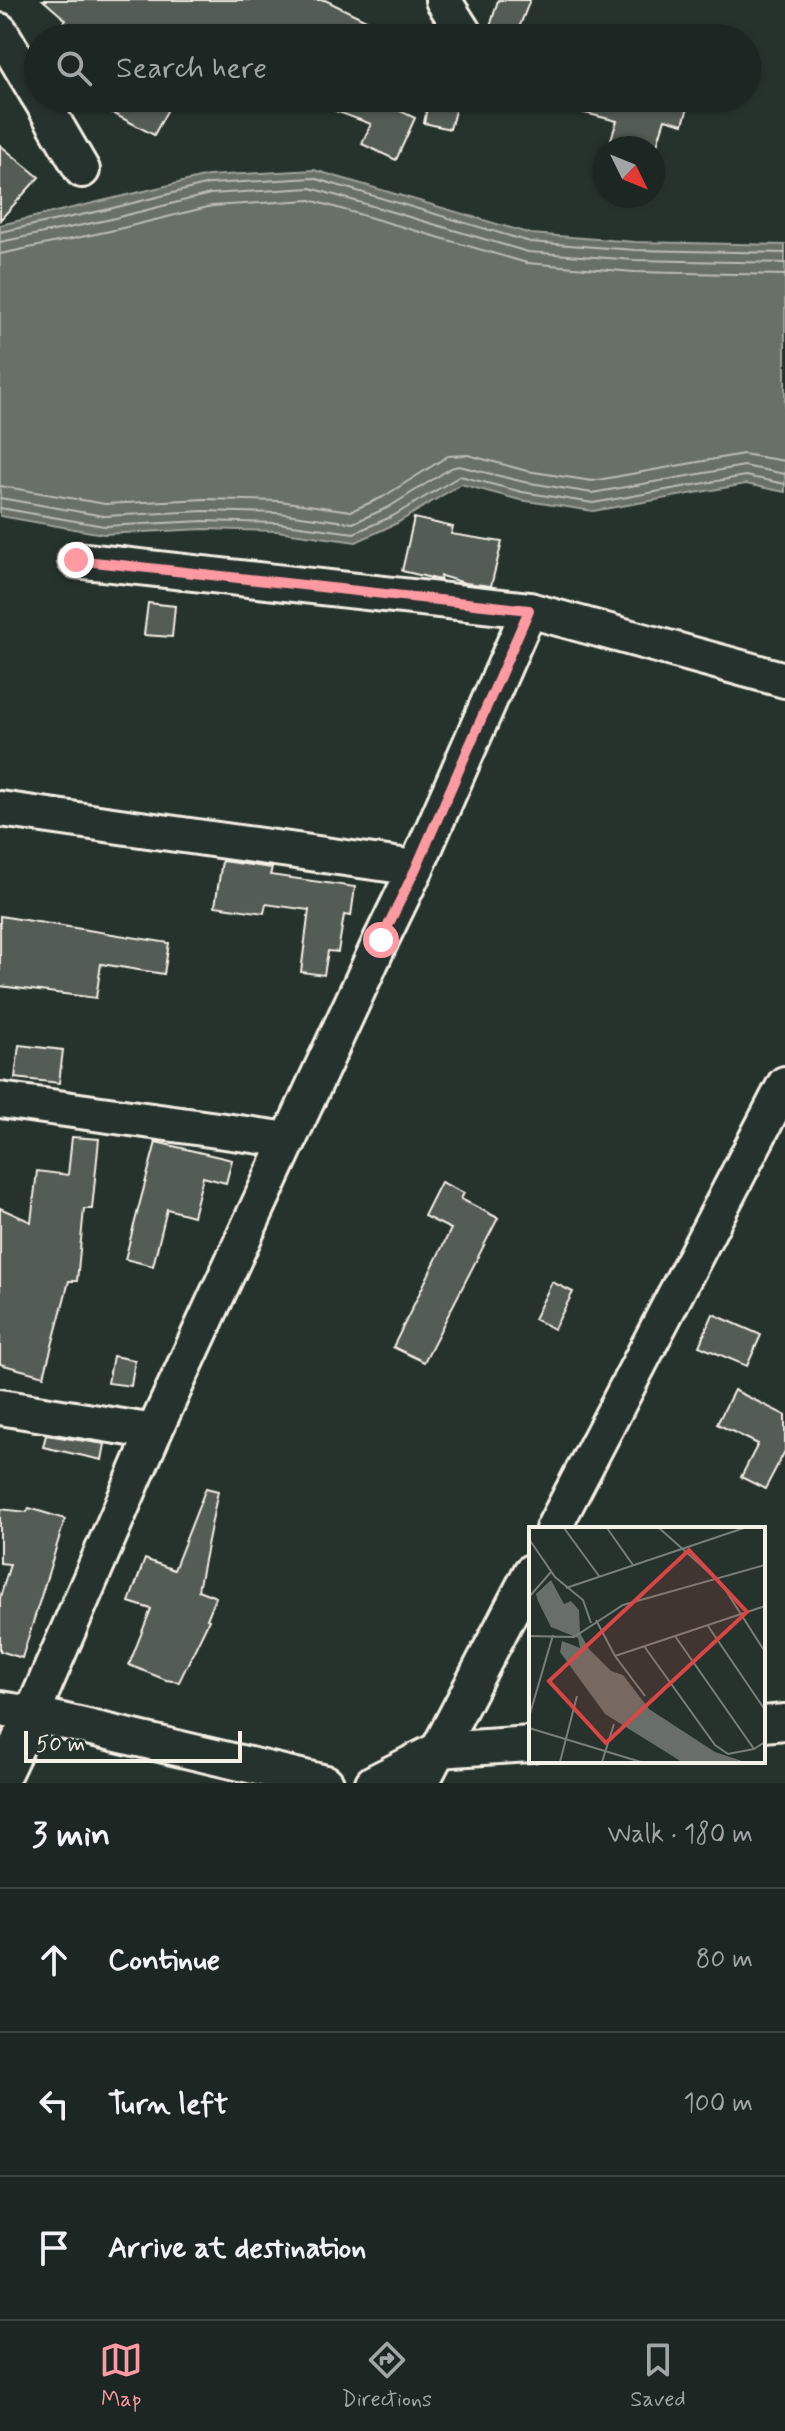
<!DOCTYPE html>
<meta charset="utf-8">
<style>
body{margin:0;font-family:Mynerve,sans-serif;background:#252e2a;color:#f1f3f6}
.compass{position:absolute;left:593px;top:136px;width:72px;height:72px;border-radius:50%;background:#1c2622;box-shadow:0 2px 6px #0004;rotate:133deg}
.scale{position:absolute;left:24px;bottom:20px;width:218px;box-sizing:border-box;padding-left:8px;border:4px solid #f4f1e8;border-top:0;font-size:22px;line-height:28px;white-space:nowrap;color:#f4f1e8;-webkit-text-stroke:6px #26332d;paint-order:stroke}
.stop{position:absolute;width:24px;height:24px;margin:-18px;border:6px solid #ff9aa2;border-radius:50%;background:#fff}
.stop.end{background:#ff9aa2;border-color:#fff;box-shadow:0 2px 8px #0008}
.list{margin:0;padding:0;list-style:none}
h2{display:flex;justify-content:space-between;align-items:center;height:104px;margin:0;padding:0 32px;font-size:34px}
h2 small{font-size:26px;font-weight:400;color:#a0a5a5}
.list li{display:grid;grid-template-columns:52px 1fr auto;gap:24px;align-items:center;box-sizing:border-box;height:144px;padding:0 32px;border-top:2px solid #3a4340}
.list b{display:block;font-size:30px;white-space:nowrap}
.list em{font-size:26px;font-style:normal;color:#a0a5a5}
.icon{flex:none;width:44px;height:44px;fill:none;stroke:currentColor;stroke-width:2;stroke-linecap:round;stroke-linejoin:round}
.map{position:relative;flex:none;width:785px;height:1783px;overflow:hidden}
.search{position:absolute;background:#1c2622;box-shadow:0 2px 6px #0004;left:24px;right:24px;top:24px;height:88px;display:flex;align-items:center;gap:20px;box-sizing:border-box;padding:0 28px;border-radius:44px;color:#a0a5a5;font-size:30px}
.sheet{height:536px;background:#1c2622}
nav{display:flex;justify-content:space-around;align-items:center;box-sizing:border-box;height:112px;border-top:2px solid #3a4340;background:#1c2622;font-size:22px;color:#a0a5a5}
nav a{display:grid;justify-items:center;gap:4px}
nav .on{color:#ff9aa2}
.map>svg:first-child{display:block}
.water{fill:#676f68;stroke:#9fa39b;stroke-width:2}
.lines{fill:none;stroke-linecap:round;stroke-linejoin:round}
.shore{stroke:#bcbdb5;stroke-width:2}
.building{fill:#525c55;stroke:#f4f1e8;stroke-width:2}
.minor-casing{stroke:#f4f1e8;stroke-width:40}
.minor{stroke:#26332d;stroke-width:34}
.route{stroke:#ff9aa2;stroke-width:10}
.inset-road{fill:none;stroke:#787f78;stroke-width:2}
.view{fill:#da4645;fill-opacity:0.15;stroke:#da4645;stroke-width:4}
.inset-edge{fill:none;stroke:#f4f1e8;stroke-width:4}
</style>
<div class="map">
<svg width="785" height="1783" viewBox="0 0 785 1783">
<rect width="100%" height="100%" fill="#26332d"/>
<filter id="ink" filterUnits="userSpaceOnUse"><feTurbulence type="fractalNoise" baseFrequency=".0125" numOctaves="2"/><feDisplacementMap in="SourceGraphic" scale="16" xChannelSelector="R" yChannelSelector="G"/><feConvolveMatrix kernelMatrix="1 2 1 2 8 2 1 2 1" color-interpolation-filters="sRGB"/></filter>
<g filter="url(#ink)">
<!-- water -->
<path class="water" d="M314 170 531 234 635 242 785 245V492L746 484 593 511 520 500 461 484 397 523 356 542 277 531 204 529 103 534 0 516V225L208 176Z"/>
<g class="lines">
<!-- shore -->
<g class="shore">
<path d="M0 232 105 210 209 184 313 178 530 242 635 250 785 253"/>
<path d="M0 242 107 220 210 194 311 188 528 252 634 260 785 263"/>
<path d="M0 254 110 231 212 206 310 200 527 263 634 272 785 275"/>
<path d="M0 486 105 504 205 499 279 501 351 511 383 497 448 456 468 455 527 471 592 481 743 454 785 461"/>
<path d="M0 498 104 516 204 511 278 513 353 523 389 507 451 468 459 466 524 482 592 493 744 466 785 474"/>
<path d="M0 508 104 526 204 521 277 523 354 533 393 516 460 476 522 492 593 503 745 476 785 484"/>
</g>
</g>
<!-- building -->
<g class="building">
<path d="M43 0H325L403 38H48L66 20Z"/>
<path d="M498 0H530L515 38H496L490 27Z"/>
<path d="M84 98H174L154 135Z"/>
<path d="M325 98H362L381 105 382 102 415 118 396 160 362 144 371 124 322 106Z"/>
<path d="M429 98H443L457 104 450 129 424 123Z"/>
<path d="M562 98H691L683 124 665 119 656 148H608L617 121 561 107Z"/>
<path d="M0 145 39 177 0 220Z"/>
<path d="M414 518 453 527 451 534 502 542 491 586 465 583 441 576 440 580 402 571Z"/>
<path d="M148 603 175 606 172 637 144 635Z"/>
<path d="M222 861 272 868 270 875 355 887 351 916 344 915 338 952 328 951 324 975 301 972 309 910 266 904 264 913 215 906Z"/>
<path d="M0 916 169 943 164 974 101 964 96 998 0 986Z"/>
<path d="M19 1045 63 1050 59 1083 15 1078Z"/>
<path d="M72 1137 99 1139 92 1209H84L77 1281H69L44 1376 0 1364V1208L31 1222 37 1171 68 1175Z"/>
<path d="M156 1142 232 1160 226 1183 203 1177 193 1216 167 1209 153 1266 125 1259Z"/>
<path d="M441 1182 464 1193 461 1199 498 1218 424 1362 393 1347 451 1229 424 1216Z"/>
<path d="M552 1282 573 1292 554 1329 534 1319Z"/>
<path d="M713 1314 761 1335 747 1366 699 1346Z"/>
<path d="M113 1356 135 1360 131 1386 108 1383Z"/>
<path d="M734 1390 785 1415V1451L765 1489 741 1477 758 1444 717 1424Z"/>
<path d="M46 1435 105 1444 102 1460 43 1447Z"/>
<path d="M206 1488 218 1491 198 1590 216 1597 207 1619 209 1620 179 1682 166 1680 129 1665 151 1609 129 1602 145 1559 174 1570Z"/>
<path d="M29 1508 65 1519 22 1658 0 1651V1598L10 1564 0 1563V1509L27 1512Z"/>
</g>
<g class="lines">
<!-- minor casing -->
<g class="minor-casing">
<g id="minor">
<path d="M443 0 467 38"/>
<path d="M0 31 38 95"/>
<path d="M40 98 82 170"/>
<path d="M76 560 529 610"/>
<path d="M0 809 416 868"/>
<path d="M0 1100 289 1140"/>
<path d="M0 1407 154 1432"/>
<path d="M553 1529 785 1084"/>
<path d="M0 1709 32 1714 326 1783"/>
<path d="M763 1724 785 1722"/>
<path d="M0 1781 32 1714 154 1432 381 940 416 868 529 610 785 680"/>
<path d="M373 1783 438 1750 531 1744"/>
<path d="M421 1783 531 1572"/>
</g>
</g>
<!-- minor -->
<use href="#minor" class="minor"/>
</g>
</g>
<g class="lines" filter="url(#ink)">
<!-- route -->
<path class="route" d="M76 560 529 610 416 868 381 940"/>
</g>
<!-- overview -->
<g transform="translate(529 1527)">
<rect width="236" height="236" fill="#26332d"/>
<path d="M22 53 35 77 42 74 50 83 51 106 60 122 82 144 94 148 120 182 186 225 216 235H153L76 187 31 125 33 114 51 121 49 111 22 100 9 74 7 67Z" fill="#676f68"/>
<path class="inset-road" d="M35 1 70 49M78 1 104 38M130 1 192 56 236 125M0 12 26 50 54 73 62 96M37 61 215 1M0 70 22 45M67 93 86 129 236 79M179 99 236 183M0 109 45 110 94 78 236 38M146 109 225 222 236 215M115 119 186 218 199 227 225 222M86 129 116 169M0 190 24 108M0 201 112 235M31 235 48 169M73 235 85 197"/>
<path class="view" d="M160 23 218 85 77 216 20 154Z"/>
<rect width="236" height="236" class="inset-edge"/>
</g>
</svg>
<svg class="compass" viewBox="-18 -18 36 36"><path d="M0-13l5 13h-10z" fill="#e53935"/><path d="M0 13l5-13h-10z" fill="#a0a5a5"/></svg>
<div class="scale">50 m</div>
<div class="stop" style="left:381px;top:940px"></div>
<div class="stop end" style="left:76px;top:560px"></div>
<div class="search"><svg class="icon" aria-label="search" viewBox="0 0 24 24"><circle cx="10" cy="10" r="6"/><path d="M15 15l6 6"/></svg>Search here</div>
</div>
<section class="sheet">
<h2>3 min<small>Walk · 180 m</small></h2>
<ul class="list">
<li><svg class="icon" aria-label="ahead" viewBox="0 0 24 24"><path d="M12 20V5M6 11l6-6 6 6"/></svg><div><b>Continue</b></div><em>80 m</em></li>
<li><svg class="icon" aria-label="left" viewBox="0 0 24 24"><path d="M17 20v-9H6M10 6l-5 5 5 5"/></svg><div><b>Turn left</b></div><em>100 m</em></li>
<li><svg class="icon" aria-label="arrive" viewBox="0 0 24 24"><path d="M6 21V4h12l-3 4 3 4H6"/></svg><div><b>Arrive at destination</b></div></li>
</ul>
</section>
<nav>
<a class="on"><svg class="icon" aria-label="map" viewBox="0 0 24 24"><path d="M3 6l6-2 6 2 6-2v14l-6 2-6-2-6 2zM9 4v14M15 6v14"/></svg>Map</a>
<a><svg class="icon" aria-label="directions" viewBox="0 0 24 24"><path d="M12 3l9 9-9 9-9-9zM9 14v-3h6M13 9l2 2-2 2"/></svg>Directions</a>
<a><svg class="icon" aria-label="saved" viewBox="0 0 24 24"><path d="M7 4h10v16l-5-4-5 4z"/></svg>Saved</a>
</nav>
